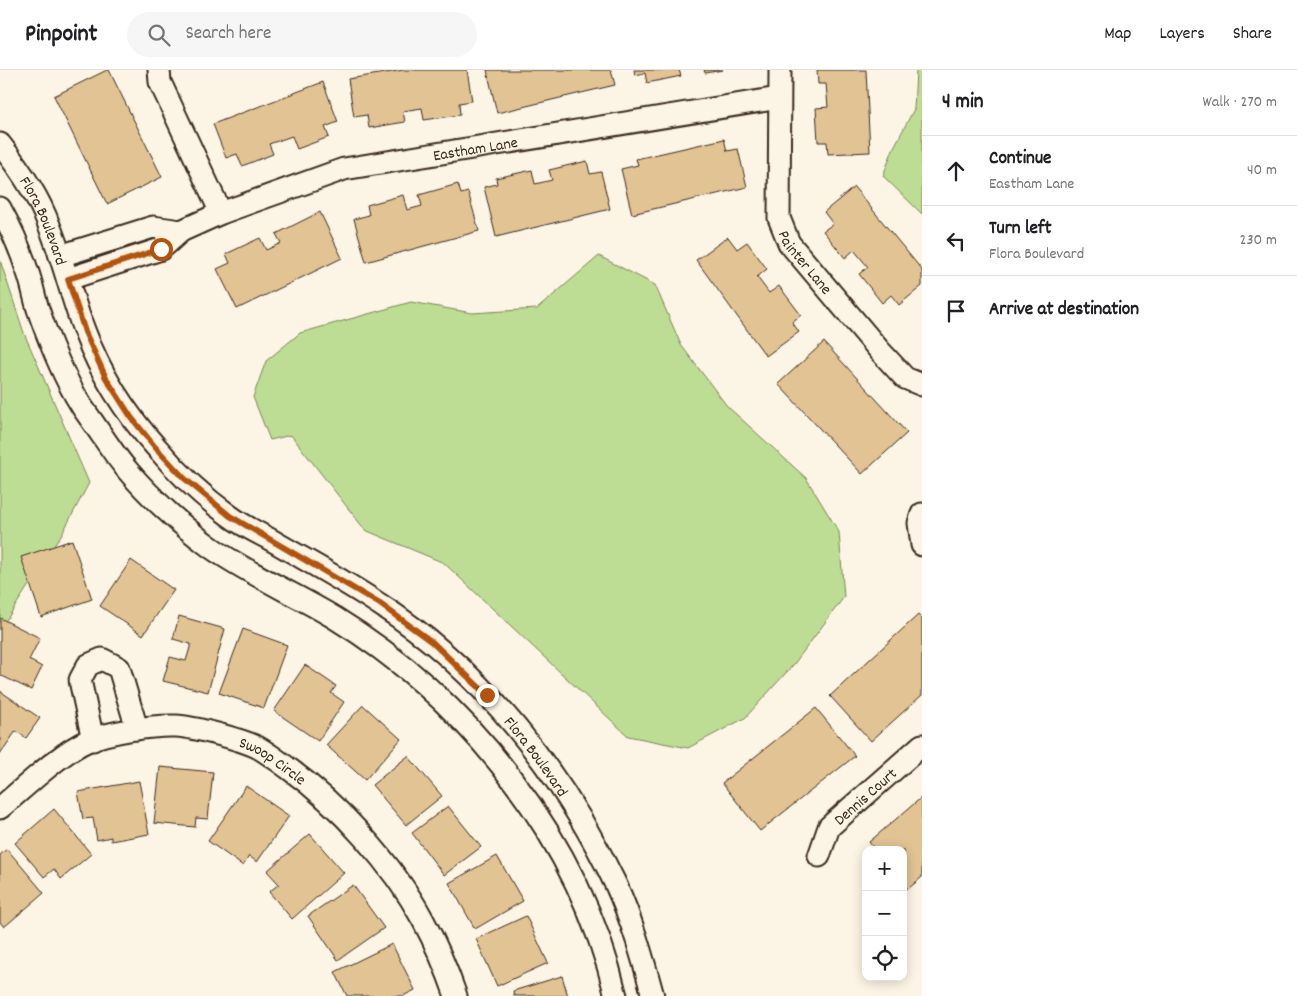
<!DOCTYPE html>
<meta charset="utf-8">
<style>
body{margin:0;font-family:Dekko,sans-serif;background:#f6f6f6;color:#202124}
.controls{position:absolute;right:15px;bottom:15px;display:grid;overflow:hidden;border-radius:10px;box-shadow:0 2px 12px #0003}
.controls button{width:45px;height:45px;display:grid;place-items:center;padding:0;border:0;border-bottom:1px solid #e0e0e0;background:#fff;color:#202124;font:25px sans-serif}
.stop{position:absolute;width:15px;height:15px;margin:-11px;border:4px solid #b45309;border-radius:50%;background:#fff}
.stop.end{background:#b45309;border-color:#fff;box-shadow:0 1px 5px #0008}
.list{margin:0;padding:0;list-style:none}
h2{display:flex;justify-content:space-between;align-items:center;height:65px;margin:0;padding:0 20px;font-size:21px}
h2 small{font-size:16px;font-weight:400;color:#757577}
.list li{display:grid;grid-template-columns:32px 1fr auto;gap:15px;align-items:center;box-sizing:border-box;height:70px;padding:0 20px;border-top:1px solid #e0e0e0}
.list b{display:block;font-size:19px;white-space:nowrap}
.list p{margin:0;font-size:16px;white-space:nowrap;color:#757577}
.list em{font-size:16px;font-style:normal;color:#757577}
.icon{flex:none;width:28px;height:28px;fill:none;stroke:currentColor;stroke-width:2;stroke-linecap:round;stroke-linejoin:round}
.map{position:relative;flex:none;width:922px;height:926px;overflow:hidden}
header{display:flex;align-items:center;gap:30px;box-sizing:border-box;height:70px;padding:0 25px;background:#fff;border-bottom:1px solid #e0e0e0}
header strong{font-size:24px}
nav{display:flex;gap:28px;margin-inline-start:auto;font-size:18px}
.search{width:350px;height:45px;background:#f6f6f6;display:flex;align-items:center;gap:12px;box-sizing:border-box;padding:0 18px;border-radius:28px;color:#757577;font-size:19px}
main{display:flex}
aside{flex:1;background:#fff}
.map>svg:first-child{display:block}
.green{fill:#bddc94;stroke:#7c8359}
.building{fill:#e1c394;stroke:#3b2a1e}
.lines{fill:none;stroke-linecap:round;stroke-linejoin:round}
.minor-casing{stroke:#3b2a1e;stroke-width:25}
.minor{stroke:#fcf5e5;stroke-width:21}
.route{stroke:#b45309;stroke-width:6}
.labels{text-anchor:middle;stroke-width:5;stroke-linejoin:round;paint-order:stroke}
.street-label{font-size:16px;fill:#3b2a1e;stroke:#fcf5e5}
</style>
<header>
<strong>Pinpoint</strong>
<div class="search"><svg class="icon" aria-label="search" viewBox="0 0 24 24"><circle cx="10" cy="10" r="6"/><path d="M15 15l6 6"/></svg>Search here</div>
<nav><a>Map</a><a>Layers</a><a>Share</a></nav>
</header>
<main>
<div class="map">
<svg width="922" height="926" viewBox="0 0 922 926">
<rect width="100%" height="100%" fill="#fcf5e5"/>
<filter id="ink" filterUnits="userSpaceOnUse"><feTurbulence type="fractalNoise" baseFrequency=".02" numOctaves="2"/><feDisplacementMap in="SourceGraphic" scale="10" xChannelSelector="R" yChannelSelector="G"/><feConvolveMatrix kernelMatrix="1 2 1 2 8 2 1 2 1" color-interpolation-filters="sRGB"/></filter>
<g filter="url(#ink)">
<!-- green -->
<g class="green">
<path d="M916 0H922V144L883 106 893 79 914 39Z"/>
<path d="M599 186 655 215 681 275 727 336 806 408 839 462 844 527 794 594 745 648 688 678 628 666 444 493 365 460 291 365 270 370 253 327 266 291 300 263 411 232 472 243 537 239Z"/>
<path d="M0 190 24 263 89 413 63 462 0 560Z"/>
</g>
<!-- building -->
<g class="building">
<path d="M107 0H109L162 107 107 134 54 26Z"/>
<path d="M404 0H467L472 31 459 33 460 45 424 50 422 38 403 41 405 52 369 58 367 45 354 47 348 9Z"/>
<path d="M487 0H611L615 15 497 43Z"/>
<path d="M634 0H679L681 6 647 13 645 3 635 5Z"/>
<path d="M704 0H723L705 3Z"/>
<path d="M817 0H866L870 82 828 84 827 72H818L816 38 828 37 826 14H818Z"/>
<path d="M323 12 338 52 325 57 329 67 297 79 292 66 269 74 273 84 242 96 237 84 226 88 213 54Z"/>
<path d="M724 69 727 81 738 79 747 117 632 144 621 99 638 95 636 89Z"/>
<path d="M587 91 590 104 601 102 610 139 496 167 484 117 497 114 496 108 532 100 535 114 552 110 549 100Z"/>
<path d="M458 114 461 124 468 122 479 161 366 192 354 149 369 145 367 135 403 125 407 140 422 136 419 125Z"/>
<path d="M854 117 922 200V216L899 235 891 225 882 233 859 204 868 197 854 180 845 188 823 161 833 154 824 142Z"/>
<path d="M320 142 342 188 237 239 217 199 230 193 226 184 260 168 266 180 281 173 276 164Z"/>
<path d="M728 167 737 179 747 172 767 199 757 207 769 223 779 216 801 245 792 252 799 262 766 286 696 190Z"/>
<path d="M824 272 907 363 862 404 778 314Z"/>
<path d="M72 470 92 529 41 547 21 487Z"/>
<path d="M131 490 174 520 143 565 100 536Z"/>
<path d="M918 545 922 549V625L871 671 830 626Z"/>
<path d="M179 546 225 559 208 622 163 611 170 587 186 591 191 574 173 569Z"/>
<path d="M0 548 40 568 29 590 42 597 31 620 0 605Z"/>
<path d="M243 559 287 575 264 638 219 623Z"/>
<path d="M305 595 336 616 331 623 344 632 318 671 274 641Z"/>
<path d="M0 621 40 648 26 668 16 661 0 684Z"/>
<path d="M363 635 401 669 365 710 326 675Z"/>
<path d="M816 638 855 686 760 761 722 713Z"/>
<path d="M408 686 442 726 406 755 372 715Z"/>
<path d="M160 697 213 702 208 749 196 748 195 757 154 753Z"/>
<path d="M139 711 149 764 111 771V767L97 770 93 748 83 749 78 722Z"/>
<path d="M246 716 289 746 257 792 249 786 243 796 208 771Z"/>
<path d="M922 727V807L908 819 903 813V780H875L869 772Z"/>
<path d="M448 736 481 777 444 805 412 763Z"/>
<path d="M54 739 91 784 61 809 54 799 44 807 15 773Z"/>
<path d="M310 764 344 803 292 849 269 822 279 814 267 801Z"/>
<path d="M7 779 44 823 4 857 0 852V785Z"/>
<path d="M497 786 523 831 475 859 449 813Z"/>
<path d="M353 815 384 858 338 890 308 846Z"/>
<path d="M526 846 548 893 497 916 476 869Z"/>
<path d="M392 874 415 920 403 926H347L335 902Z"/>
<path d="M562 906 568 926H514L513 921Z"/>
</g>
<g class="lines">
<!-- minor casing -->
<g class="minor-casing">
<g id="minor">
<path d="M159 0 160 12 221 143"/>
<path id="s1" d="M780 0 779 148 789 173 880 281 905 308 922 315"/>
<path id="s2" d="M0 74C20 99 38 125 49 155 63 189 71 226 84 260 100 303 126 344 157 378 178 403 203 427 230 446 243 456 259 463 273 471 309 492 345 511 379 534 483 601 563 704 616 815 632 850 643 889 653 926"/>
<path d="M0 138C11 158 20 178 27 200 32 213 34 226 38 239 48 268 60 298 75 325 80 334 86 343 92 351 104 368 115 386 129 402 150 427 182 456 209 476 248 504 294 523 335 548 470 631 579 770 616 926"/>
<path d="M60 186 153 157 181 161"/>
<path id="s3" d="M68 209 161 179 181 161 221 143 344 99 779 28"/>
<path d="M922 444 919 453 922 475"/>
<path d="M93 670 80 610 88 595 102 589 119 598 137 659"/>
<path id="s4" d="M0 738C23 719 60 683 87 671 108 662 153 655 176 656 194 657 240 669 257 677 267 682 278 691 288 698 339 735 393 794 423 850 436 874 447 900 456 926"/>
<path id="s5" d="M819 786 829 757 922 675"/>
</g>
</g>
<!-- minor -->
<use href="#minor" class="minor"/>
</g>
</g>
<g class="lines" filter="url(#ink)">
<!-- route -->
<path class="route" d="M161 179 68 209 85 262 106 308 131 347 155 377 184 408 230 446 380 534 432 572 487 625"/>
</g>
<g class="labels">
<!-- street labels -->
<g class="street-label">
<text dy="6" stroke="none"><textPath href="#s3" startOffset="432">Eastham Lane</textPath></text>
<text dy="6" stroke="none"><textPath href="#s2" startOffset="89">Flora Boulevard</textPath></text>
<text dy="6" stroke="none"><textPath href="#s1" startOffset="200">Painter Lane</textPath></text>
<text dy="6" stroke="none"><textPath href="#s2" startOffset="839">Flora Boulevard</textPath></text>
<text dy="6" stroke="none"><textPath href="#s4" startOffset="305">Swoop Circle</textPath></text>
<text dy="6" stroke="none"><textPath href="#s5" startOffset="78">Dennis Court</textPath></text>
</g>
</g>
</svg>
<div class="controls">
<button>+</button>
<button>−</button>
<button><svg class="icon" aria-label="locate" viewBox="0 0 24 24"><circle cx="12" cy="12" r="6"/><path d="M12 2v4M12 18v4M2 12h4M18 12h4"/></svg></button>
</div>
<div class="stop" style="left:161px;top:179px"></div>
<div class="stop end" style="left:487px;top:625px"></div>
</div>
<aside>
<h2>4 min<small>Walk · 270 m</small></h2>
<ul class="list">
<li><svg class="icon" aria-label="ahead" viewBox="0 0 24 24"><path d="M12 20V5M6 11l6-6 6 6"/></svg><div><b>Continue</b><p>Eastham Lane</p></div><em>40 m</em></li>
<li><svg class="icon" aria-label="left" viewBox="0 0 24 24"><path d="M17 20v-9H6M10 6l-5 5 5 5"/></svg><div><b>Turn left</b><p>Flora Boulevard</p></div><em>230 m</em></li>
<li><svg class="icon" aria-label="arrive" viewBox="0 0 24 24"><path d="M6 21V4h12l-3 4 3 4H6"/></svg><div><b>Arrive at destination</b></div></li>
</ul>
</aside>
</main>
